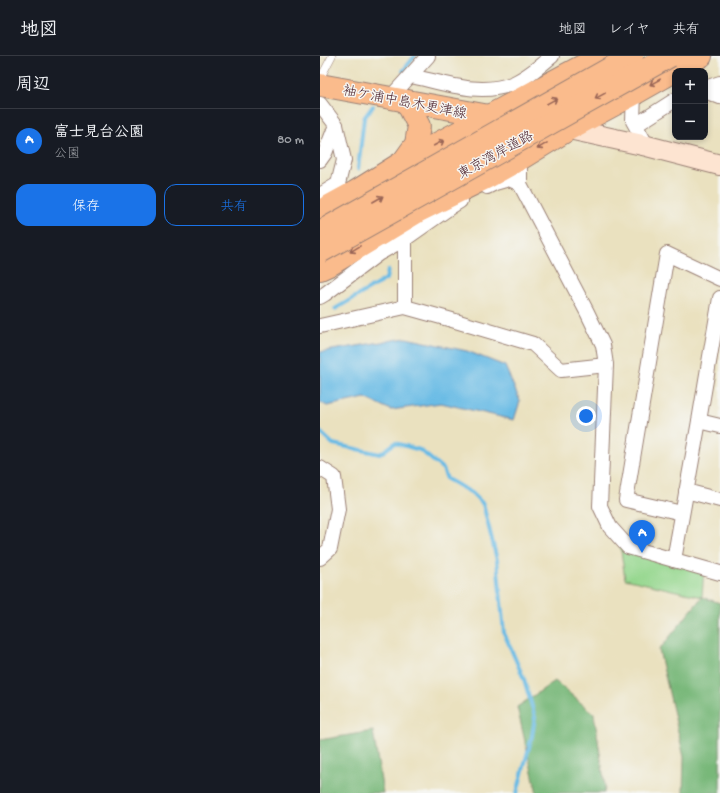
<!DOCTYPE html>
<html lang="ja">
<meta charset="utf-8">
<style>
body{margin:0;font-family:"Gochi Hand","Klee One",sans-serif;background:#20242c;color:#f1f3f6}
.controls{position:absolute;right:12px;top:12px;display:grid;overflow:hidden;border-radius:8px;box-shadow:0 2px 6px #0003}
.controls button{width:36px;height:36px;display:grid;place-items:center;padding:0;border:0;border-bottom:1px solid #363941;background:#171b24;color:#f1f3f6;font:20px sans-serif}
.you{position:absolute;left:266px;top:360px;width:14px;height:14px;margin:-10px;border:3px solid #fff;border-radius:50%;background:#1a73e8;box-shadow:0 0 0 6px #1a73e833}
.badge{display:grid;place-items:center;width:26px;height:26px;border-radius:50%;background:#1a73e8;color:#fff;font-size:13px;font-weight:700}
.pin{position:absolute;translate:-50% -33px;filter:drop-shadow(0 1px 2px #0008)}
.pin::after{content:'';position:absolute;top:21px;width:14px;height:12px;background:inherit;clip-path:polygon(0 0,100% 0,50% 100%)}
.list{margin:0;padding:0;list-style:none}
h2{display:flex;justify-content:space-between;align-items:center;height:52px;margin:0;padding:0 16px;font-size:17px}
h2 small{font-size:13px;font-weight:400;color:#9ea1a6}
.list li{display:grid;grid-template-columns:26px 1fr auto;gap:12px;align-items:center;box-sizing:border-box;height:64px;padding:0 16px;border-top:1px solid #363941}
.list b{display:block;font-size:15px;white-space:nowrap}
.list p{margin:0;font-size:13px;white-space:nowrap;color:#9ea1a6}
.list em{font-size:13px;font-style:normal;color:#9ea1a6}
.actions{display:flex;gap:8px;padding:12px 16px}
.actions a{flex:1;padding:9px 0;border:1px solid #1a73e8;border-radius:12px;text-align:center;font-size:14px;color:#1a73e8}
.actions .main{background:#1a73e8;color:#fff}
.map{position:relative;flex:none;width:400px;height:737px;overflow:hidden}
header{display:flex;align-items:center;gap:24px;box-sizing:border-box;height:56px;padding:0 20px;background:#171b24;border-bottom:1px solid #363941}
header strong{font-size:19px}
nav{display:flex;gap:22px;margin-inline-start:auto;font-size:14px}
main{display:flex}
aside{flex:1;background:#171b24}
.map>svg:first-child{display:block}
.green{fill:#95d78e;stroke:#707b5c}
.forest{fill:#78b879;stroke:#616c52}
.water{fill:#69bbe5;stroke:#5a6d88}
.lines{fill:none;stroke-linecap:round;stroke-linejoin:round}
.stream{stroke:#69bbe5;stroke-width:4}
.service-casing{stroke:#9a8075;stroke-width:8}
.minor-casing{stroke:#9a8075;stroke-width:16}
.secondary-casing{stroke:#9a8075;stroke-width:22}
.primary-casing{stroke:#9a8075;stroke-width:24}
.trunk-casing{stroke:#9a8075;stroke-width:24}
.service{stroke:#fff;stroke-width:7}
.minor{stroke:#fff;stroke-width:14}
.secondary{stroke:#fde4d1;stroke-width:20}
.primary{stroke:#fabb8c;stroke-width:22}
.trunk{stroke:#fabb8c;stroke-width:22}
.trunk-bridge-casing{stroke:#9a8075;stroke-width:24;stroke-linecap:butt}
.trunk-bridge{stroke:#fabb8c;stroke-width:22}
.oneway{stroke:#996557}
.labels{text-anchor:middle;stroke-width:3;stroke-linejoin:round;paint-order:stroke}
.street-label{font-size:14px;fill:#4a1f2b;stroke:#f6f6f2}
</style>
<header>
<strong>地図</strong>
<nav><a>地図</a><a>レイヤ</a><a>共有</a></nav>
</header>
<main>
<aside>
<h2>周辺<small></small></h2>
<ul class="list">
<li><span class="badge">A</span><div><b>富士見台公園</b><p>公園</p></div><em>80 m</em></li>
</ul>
<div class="actions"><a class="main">保存</a><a>共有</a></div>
</aside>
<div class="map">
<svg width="400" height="737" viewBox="0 0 400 737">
<rect width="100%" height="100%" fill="#f6f6f2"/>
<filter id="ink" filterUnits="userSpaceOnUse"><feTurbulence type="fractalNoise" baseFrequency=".025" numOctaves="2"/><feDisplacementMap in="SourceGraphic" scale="8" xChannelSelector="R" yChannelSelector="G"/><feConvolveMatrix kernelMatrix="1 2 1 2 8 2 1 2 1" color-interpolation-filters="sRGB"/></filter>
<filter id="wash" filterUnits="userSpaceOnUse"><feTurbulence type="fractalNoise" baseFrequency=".012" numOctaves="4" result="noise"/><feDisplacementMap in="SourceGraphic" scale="16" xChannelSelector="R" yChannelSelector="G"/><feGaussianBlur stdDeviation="0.9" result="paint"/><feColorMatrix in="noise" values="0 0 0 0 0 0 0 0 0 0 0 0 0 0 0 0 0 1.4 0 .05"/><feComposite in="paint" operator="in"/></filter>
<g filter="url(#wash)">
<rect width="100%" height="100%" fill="#eae1bf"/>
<!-- green -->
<path class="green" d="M299 481 384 513 382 541 305 523Z"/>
<!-- forest -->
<g class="forest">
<path d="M382 541 400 547V737H363L364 701 339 594Z"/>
<path d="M235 625 274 658 285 730 284 737H217L197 651Z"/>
<path d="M53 675 63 737H0V684Z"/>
</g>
<!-- water -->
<path class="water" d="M86 282 147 295 185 310 200 345 194 364 121 347 71 354 45 342 7 350 0 346V296Z"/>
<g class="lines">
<!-- stream -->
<g class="stream">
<path d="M83 15 95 0"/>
<path d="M38 113 44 62 53 50"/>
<path d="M15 253 66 223 68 214"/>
<path d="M0 376 13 388 60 398 75 387 100 394 123 413 127 423 152 437 163 448 177 504 184 577 204 623 215 661 212 680 197 737"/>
</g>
</g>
</g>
<g filter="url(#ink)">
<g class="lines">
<!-- service casing -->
<g class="service-casing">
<path id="service" d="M0 23 12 0"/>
</g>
<!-- minor casing -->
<g class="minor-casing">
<g id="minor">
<path d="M91 20C124 27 161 41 194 27 208 21 220 10 232 0"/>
<path d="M385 32 400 27"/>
<path d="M385 35 400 41"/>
<path d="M314 38 313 65 327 90"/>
<path d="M70 42 108 0"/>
<path d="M0 48 16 69 24 104 18 128 0 139"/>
<path d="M316 69 355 44"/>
<path d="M199 97 200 103V128L267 256 283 289 286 309 280 450 290 471 308 491 400 517"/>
<path d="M0 104 5 97 16 69"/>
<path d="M167 131 175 127 189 123 200 128"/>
<path d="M85 183V251"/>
<path d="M0 241 5 238 58 198 85 183 132 150 140 145"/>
<path d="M0 270 85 251 132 264 213 288 241 314 286 309"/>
<path d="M379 365 400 370"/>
<path d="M0 412 14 421 18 453 10 493 0 502"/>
<path d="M366 435 400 444"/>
<path d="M362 457 306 444 347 198 400 223"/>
<path d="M354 504 379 365 400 242"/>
</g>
</g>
<!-- secondary casing -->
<g class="secondary-casing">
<path id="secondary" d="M249 73 327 90 400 109"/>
</g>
<!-- primary casing -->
<g class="primary-casing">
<g id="primary">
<path d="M0 29 180 62"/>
<path d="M83 106 96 88 99 70 86 45"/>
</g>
</g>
<!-- trunk casing -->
<g class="trunk-casing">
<g id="trunk">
<path d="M0 155 35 136 83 106 281 0"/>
<path d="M0 213 11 208 97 156 168 121 200 103 249 73 314 38 381 0"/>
</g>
</g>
<!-- service -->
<use href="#service" class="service"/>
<!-- minor -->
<use href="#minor" class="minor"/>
<!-- secondary -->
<use href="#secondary" class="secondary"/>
<!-- primary -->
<use href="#primary" class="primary"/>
<!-- trunk -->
<use href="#trunk" class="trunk"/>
<!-- trunk-bridge casing -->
<g class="trunk-bridge-casing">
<g id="trunk-bridge">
<path d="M0 176 312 0"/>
<path d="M0 196 350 0"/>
</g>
</g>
<!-- trunk-bridge -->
<use href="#trunk-bridge" class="trunk-bridge"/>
</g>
<!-- one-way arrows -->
<defs><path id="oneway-shaft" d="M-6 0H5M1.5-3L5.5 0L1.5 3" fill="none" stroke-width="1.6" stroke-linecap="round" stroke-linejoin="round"/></defs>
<g class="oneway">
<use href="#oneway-shaft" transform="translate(335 26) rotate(151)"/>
<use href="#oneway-shaft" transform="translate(280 40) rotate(151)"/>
<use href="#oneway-shaft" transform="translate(232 45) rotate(-29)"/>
<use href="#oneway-shaft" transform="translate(119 87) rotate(-28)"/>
<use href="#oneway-shaft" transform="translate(222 90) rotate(148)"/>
<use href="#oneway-shaft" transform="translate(58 143) rotate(-30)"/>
<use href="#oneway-shaft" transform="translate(35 193) rotate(149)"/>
</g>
</g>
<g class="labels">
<!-- street labels -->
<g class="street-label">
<text transform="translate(85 45) rotate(11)" y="5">袖ケ浦中島木更津線</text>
<text transform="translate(175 98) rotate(-29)" y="5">東京湾岸道路</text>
</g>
</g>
</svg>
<div class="controls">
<button>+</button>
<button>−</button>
</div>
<div class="you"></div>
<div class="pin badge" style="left:322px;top:497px">A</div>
</div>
</main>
